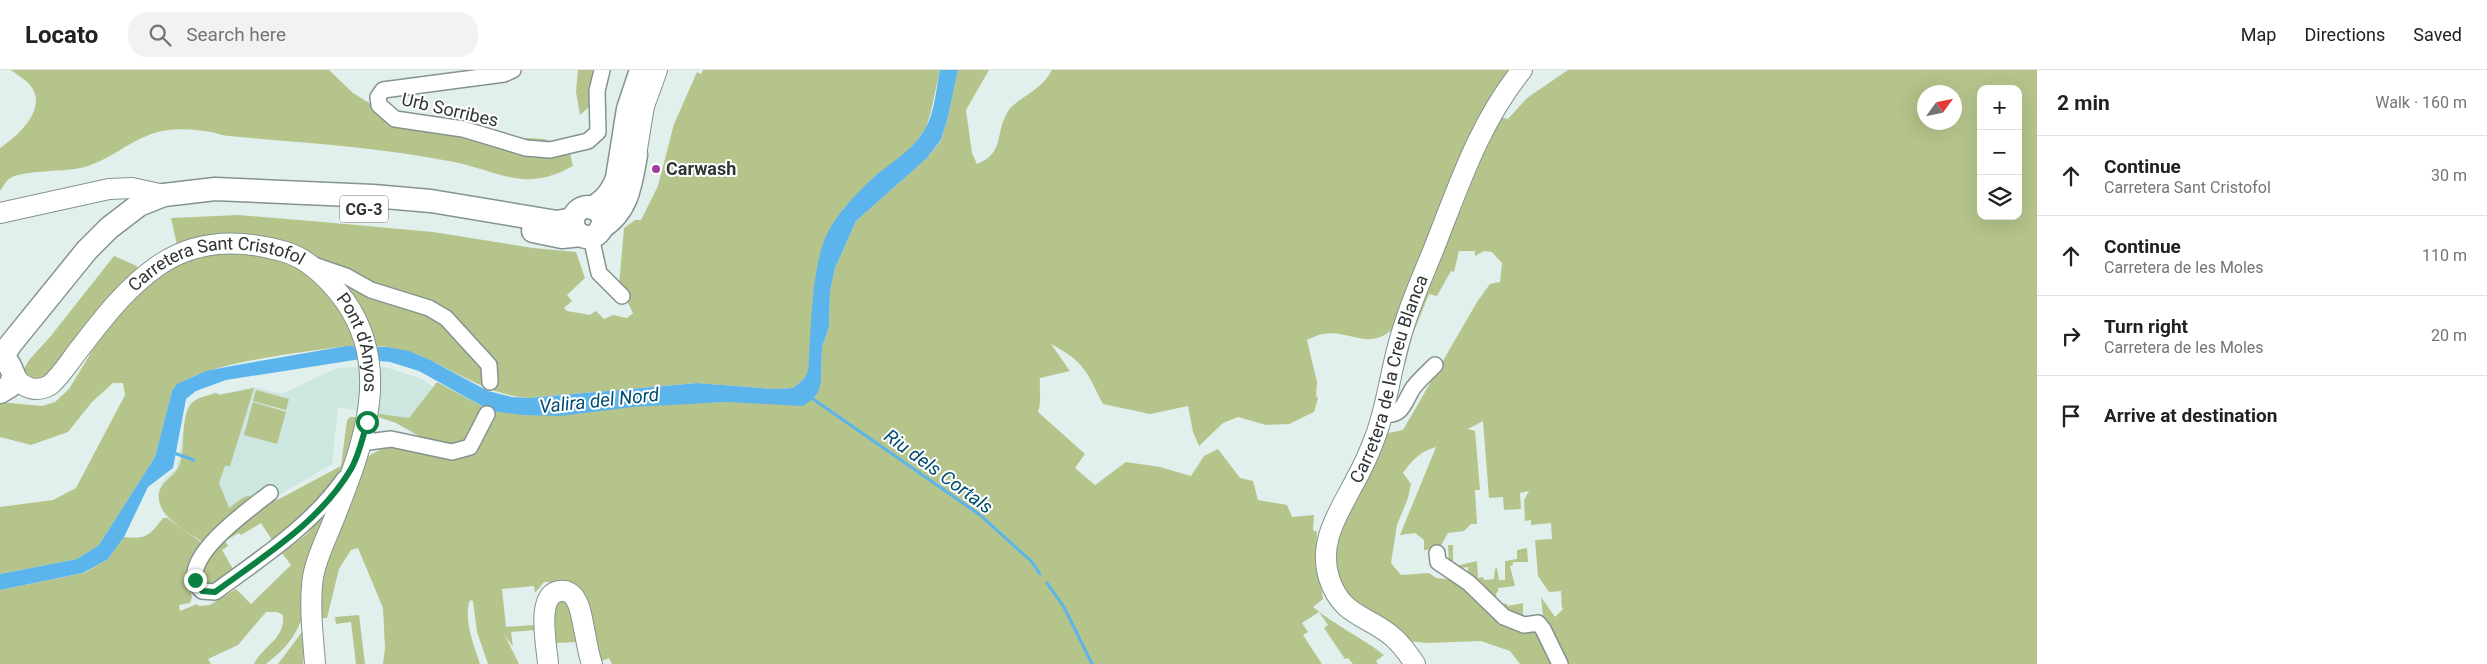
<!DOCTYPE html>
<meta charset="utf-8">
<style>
body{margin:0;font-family:Roboto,sans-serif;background:#f2f2f2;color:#202124}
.controls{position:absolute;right:15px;top:15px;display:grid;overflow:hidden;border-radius:10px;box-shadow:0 5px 20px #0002}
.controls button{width:45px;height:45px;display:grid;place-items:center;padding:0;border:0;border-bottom:1px solid #e0e0e0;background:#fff;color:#202124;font:25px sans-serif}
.compass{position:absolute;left:1917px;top:15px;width:45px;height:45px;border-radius:50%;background:#fff;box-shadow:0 5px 20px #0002;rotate:57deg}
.stop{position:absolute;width:15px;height:15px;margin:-11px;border:4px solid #0b8043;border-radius:50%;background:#fff}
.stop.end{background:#0b8043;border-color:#fff;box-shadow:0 1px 5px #0008}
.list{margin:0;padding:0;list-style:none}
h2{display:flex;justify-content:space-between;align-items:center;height:65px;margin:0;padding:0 20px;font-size:21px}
h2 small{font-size:16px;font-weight:400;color:#757577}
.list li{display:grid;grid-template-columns:32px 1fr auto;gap:15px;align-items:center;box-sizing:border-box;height:80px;padding:0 20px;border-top:1px solid #e0e0e0}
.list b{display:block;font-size:19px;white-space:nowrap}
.list p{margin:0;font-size:16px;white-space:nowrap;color:#757577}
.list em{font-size:16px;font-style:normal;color:#757577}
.icon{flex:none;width:28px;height:28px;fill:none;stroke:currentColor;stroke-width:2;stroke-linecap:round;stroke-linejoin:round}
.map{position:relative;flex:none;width:2037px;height:594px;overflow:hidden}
header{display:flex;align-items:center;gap:30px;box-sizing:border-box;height:70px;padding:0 25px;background:#fff;border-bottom:1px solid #e0e0e0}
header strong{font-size:24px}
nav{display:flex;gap:28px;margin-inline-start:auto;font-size:18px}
.search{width:350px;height:45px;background:#f2f2f2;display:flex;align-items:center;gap:12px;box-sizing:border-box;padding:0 18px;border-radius:20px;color:#757577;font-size:19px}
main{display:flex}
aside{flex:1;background:#fff}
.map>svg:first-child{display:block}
.built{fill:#cee6e0}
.green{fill:#b5c48b;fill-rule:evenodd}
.water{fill:#5cb4ec}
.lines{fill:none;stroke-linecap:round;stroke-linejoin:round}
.stream{stroke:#5cb4ec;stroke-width:3}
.minor-casing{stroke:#85938f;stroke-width:18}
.major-casing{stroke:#85938f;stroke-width:22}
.highway-casing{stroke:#85938f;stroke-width:25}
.minor{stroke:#fff;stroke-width:15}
.major{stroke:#fff;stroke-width:20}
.highway{stroke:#fff;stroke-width:22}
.route{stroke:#0b8043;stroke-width:6}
.poi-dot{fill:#a13ba0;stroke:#fff;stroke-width:2}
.labels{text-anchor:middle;stroke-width:4;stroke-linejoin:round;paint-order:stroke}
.shield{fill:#fff;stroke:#6e7272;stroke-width:1}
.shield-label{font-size:16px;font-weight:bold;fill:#303635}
.street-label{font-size:18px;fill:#303635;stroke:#fff}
.poi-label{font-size:18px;font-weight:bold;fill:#303635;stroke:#fff;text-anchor:start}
.water-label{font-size:19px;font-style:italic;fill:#024c71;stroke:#fff}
</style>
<header>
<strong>Locato</strong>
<div class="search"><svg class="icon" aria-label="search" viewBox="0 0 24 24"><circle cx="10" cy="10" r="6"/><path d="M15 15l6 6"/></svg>Search here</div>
<nav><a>Map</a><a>Directions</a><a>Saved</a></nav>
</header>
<main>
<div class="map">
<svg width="2037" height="594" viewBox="0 0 2037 594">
<rect width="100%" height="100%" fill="#e1f0ed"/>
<!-- built -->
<path class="built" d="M362 297H385L422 309 433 317 408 350 338 337 332 394 262 435 214 482 167 448 161 439 158 423 162 412 177 397 186 342 190 333 216 322 220 324 254 317 282 324 337 298Z"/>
<!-- green -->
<g class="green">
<path d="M11 0H329L353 23 379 39 507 67 544 69 558 73 570 83 573 96C524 123 502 102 454 92 380 77 304 73 229 66 223 66 217 63 211 62 194 59 178 58 162 61 132 67 110 92 80 98 63 102 21 100 9 109 6 111 3 117 0 121V78C18 66 49 38 30 15 25 9 17 5 11 0Z"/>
<path d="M578 0H592L589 37 580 45 576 22Z"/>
<path d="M703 0H940L931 41 926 58 916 72 900 88 875 106 843 139 810 279 808 302 804 309 793 318 773 319 697 313 528 328C472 324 431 277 375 276L317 191 177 175 171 148 239 145 323 152 433 162 533 178 576 182 585 208 567 225 572 231 564 238 567 241 590 245 596 241 604 249 613 245 627 248 633 243 619 215 624 158 635 150H641L658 116 674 54 697 2 701 4Z"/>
<path d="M958 0H989L966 40 972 83 977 94C1005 83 995 63 1007 43 1014 29 1042 21 1052 0H1515L1397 255C1369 284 1353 259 1322 264 1317 265 1312 268 1307 270L1317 312 1316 326 1318 328 1314 342 1289 354 1266 355 1238 347 1223 353 1199 376 1193 362 1188 336 1150 344 1103 334C1086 301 1085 292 1051 274L1070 301 1040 308C1039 320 1042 331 1038 342L1085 384 1075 398 1095 415 1126 392 1160 397 1191 406 1204 386 1218 379 1240 408 1253 411 1258 430 1287 435 1292 447 1314 445 1313 460 1317 462 1316 481 1323 529 1313 537C1336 556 1361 567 1384 585L1376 591 1378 594H1353L1348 588 1345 589 1324 558 1328 555 1319 542 1302 553 1308 562 1303 565 1322 594H612L609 588 597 593 586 542 552 518 549 512H544L535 523 534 516 502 519 506 557 535 555 536 560 511 562 513 577 504 564 519 594H488L477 562 473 531 470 530C463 550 474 575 480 594H383L385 578 383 538 358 478 351 480 339 499 327 548H319V512L365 390C380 373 411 376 433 374L396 353 378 347 379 344 409 348 437 312 491 341 726 332 821 312 822 277 829 257 830 222 835 198 856 151 926 89 941 71 948 47Z"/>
<path d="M1568 0H2037V594H1567L1543 546 1541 527 1555 547 1565 537 1562 539 1561 521 1549 522 1538 506 1535 470 1552 469 1551 453 1531 455V450L1525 451 1524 430 1529 421 1520 423 1521 439 1504 440 1503 427 1489 428 1483 351 1468 359 1475 361 1480 420H1475L1477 454H1471L1464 461 1448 463 1439 479 1424 480V470L1415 463 1400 465 1436 377C1421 381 1412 390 1403 403L1411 414 1408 428 1397 455 1391 493 1401 505 1429 503 1436 508 1455 510 1515 560 1529 563 1534 561 1539 564 1553 594H1520L1510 581 1481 571 1427 573 1407 571 1348 529 1333 489 1336 469 1372 390 1388 363 1403 360 1477 232 1490 214 1500 212 1502 193 1492 182 1484 181 1475 186V181H1459L1454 202 1451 201 1437 226 1429 224 1413 264 1405 295 1402 294 1408 267 1496 46 1508 49 1527 28ZM1981 19H2018V146H1981ZM1924 22H1954V52H1924Z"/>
<path d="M230 181C247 184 271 183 287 191 323 206 343 242 357 276H345C308 282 193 293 172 321L155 387 99 475 77 489 0 504V437L53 430 76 418 125 325 123 313H113L92 332 68 362 31 375 0 367V332L42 336 55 332 69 319 106 258 159 205 196 185Z"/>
<path d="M114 186 137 196 138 201 51 305 38 312 26 305 24 299 29 290 50 267Z"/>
<path d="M254 318 230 396H225L219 413 229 438 244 427 255 425 256 427 206 474C192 464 162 450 159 430 157 413 171 410 178 398 187 384 179 349 191 334 196 327 208 326 216 323L219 325Z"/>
<path d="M256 320 289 329 286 340 253 331Z"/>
<path d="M253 332 286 342 277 374 244 365Z"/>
<path d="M350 347H359C351 369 346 397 332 415 316 437 292 453 272 470L261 453 241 465 239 463 225 471 228 476 222 480 233 499 210 516 204 517 201 495 212 480 262 435 279 429 341 396 347 350Z"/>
<path d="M335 431C325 469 315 530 295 563 288 576 277 585 266 594H254C264 574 285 570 283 545L277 542H266L238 575 208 589 211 594H0V520L84 503 108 489 124 467C146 470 150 465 163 448H167L205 475C191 496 185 502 192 527L190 533 179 535 180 541 197 534 199 536 210 535 236 519 251 534 291 495 282 483 307 464Z"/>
<path d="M1448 475H1453V492L1456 493V496L1477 491 1478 508 1483 507 1484 510 1494 509 1495 499 1497 498 1499 510H1505V491L1517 489V480L1527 478 1528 492H1513V495L1510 496 1515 516 1498 518V522L1496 523 1497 533 1507 534 1508 536 1523 533V548L1511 546 1468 509V497L1455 499 1449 493Z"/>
<path d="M558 531H571L582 580H577L576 572 556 573 554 539Z"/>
<path d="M359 545 365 594H356L351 552 336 554 335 547Z"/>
<path d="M305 558 303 594H278Z"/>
</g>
<!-- water -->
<path class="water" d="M940 0H958L948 47 941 70 926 89 856 151 835 198 830 222 829 257 822 277 821 312 818 322 813 329 803 336 726 332 633 337 560 346 523 345 491 341 419 301 390 292 361 289 226 310 196 321 186 329 173 398 148 417 124 467 108 489 83 503 0 520V504L77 489 99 475 155 387 172 321 177 314 206 301 231 296 346 276 388 277 409 281 430 290 488 321 512 327 528 328 697 313 773 319 793 318 804 309 808 301C811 264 811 194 828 162 839 141 858 122 875 106 893 91 913 80 925 59 935 42 936 19 940 0Z"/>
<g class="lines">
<!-- stream -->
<g class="stream">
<path d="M813 329 980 445 1031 491 1040 504"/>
<path d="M174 383 194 390"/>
<path d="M1047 513 1064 537 1092 594"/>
</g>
<!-- minor casing -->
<g class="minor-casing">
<g id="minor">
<path d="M513 0 504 4 383 20 378 27 379 35 395 49 463 59 526 78 550 80 588 71 598 62 597 21 602 0"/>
<path d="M591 167 599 203 622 226"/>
<path d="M314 195 346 206 371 220 429 238 446 248 489 295 490 312"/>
<path d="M1383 344C1403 347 1404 332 1413 318 1419 310 1428 302 1435 295"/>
<path d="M361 373 391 369 452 382 470 377 487 344"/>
<path d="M270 423C250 439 171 493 202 521L215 522C261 488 311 456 344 409"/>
<path d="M1437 483 1438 492 1469 513 1504 547 1524 555 1538 553 1543 559 1560 594"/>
</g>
</g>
<!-- major casing -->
<g class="major-casing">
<g id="major">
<path d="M636 85 644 36 657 0"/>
<path d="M0 143 109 119 132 118 164 125"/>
<path id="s1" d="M14 305C22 318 36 323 50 315 62 305 71 289 81 277 104 247 127 217 159 195 196 170 239 169 282 181 309 188 329 209 345 231 395 302 360 382 332 454 325 471 316 489 313 507 309 535 313 566 315 594"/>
<path d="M548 594C547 576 535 524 560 521 567 520 573 524 576 530 583 540 586 579 592 594"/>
<path id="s2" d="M1415 594C1409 585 1402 575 1394 568 1369 545 1342 548 1329 508 1318 472 1338 444 1354 413 1363 397 1371 379 1377 362 1389 327 1392 290 1404 256 1413 226 1427 197 1438 168 1461 109 1482 49 1522 0"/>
</g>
</g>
<!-- highway casing -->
<g class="highway-casing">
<g id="highway">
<circle cx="588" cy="152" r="15"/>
<path d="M592 138C605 130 612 122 617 108L628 39 641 0"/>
<path d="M601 158C628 141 631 114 636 85"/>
<path d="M533 161 562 167 581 165"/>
<path d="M0 290 9 294 14 305 10 316 0 322"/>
<path d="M1 290 10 275 87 180 109 158 139 135 164 125 215 119 373 126 431 131 557 152 573 149"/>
</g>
</g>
<!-- minor -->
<use href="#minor" class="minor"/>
<!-- major -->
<use href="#major" class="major"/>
<!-- highway -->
<use href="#highway" class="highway"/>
</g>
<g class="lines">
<!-- route -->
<path class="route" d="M195 510 202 521 215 522C264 486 320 452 351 399 359 385 363 367 367 352"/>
</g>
<!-- markers -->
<circle class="poi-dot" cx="656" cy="99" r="5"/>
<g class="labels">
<!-- shield labels -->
<rect class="shield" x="340" y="125.5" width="48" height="27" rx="4"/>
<g class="shield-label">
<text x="364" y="145">CG-3</text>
</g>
<!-- street labels -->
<g class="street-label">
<text transform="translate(450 40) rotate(13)" y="6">Urb Sorribes</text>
<text dy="6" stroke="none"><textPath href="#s1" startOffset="262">Carretera Sant Cristofol</textPath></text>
<text dy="6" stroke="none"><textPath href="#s1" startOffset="459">Pont d'Anyos</textPath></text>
<text dy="6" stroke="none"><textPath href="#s2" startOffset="336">Carretera de la Creu Blanca</textPath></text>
</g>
<!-- poi labels -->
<g class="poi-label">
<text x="666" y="105">Carwash</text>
</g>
<!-- water labels -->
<g class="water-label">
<text transform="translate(599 330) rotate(-6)" y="7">Valira del Nord</text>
<text transform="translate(939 401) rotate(36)" y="7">Riu dels Cortals</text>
</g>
</g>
</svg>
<div class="controls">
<button>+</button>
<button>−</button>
<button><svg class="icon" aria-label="layers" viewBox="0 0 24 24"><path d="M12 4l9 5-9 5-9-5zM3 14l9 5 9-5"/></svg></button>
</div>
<svg class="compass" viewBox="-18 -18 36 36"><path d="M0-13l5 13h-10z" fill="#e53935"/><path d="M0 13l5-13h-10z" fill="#757577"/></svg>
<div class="stop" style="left:367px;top:352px"></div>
<div class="stop end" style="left:195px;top:510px"></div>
</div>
<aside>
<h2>2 min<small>Walk · 160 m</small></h2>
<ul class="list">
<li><svg class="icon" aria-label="ahead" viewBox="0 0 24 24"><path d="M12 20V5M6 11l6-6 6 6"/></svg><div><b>Continue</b><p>Carretera Sant Cristofol</p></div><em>30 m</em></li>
<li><svg class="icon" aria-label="ahead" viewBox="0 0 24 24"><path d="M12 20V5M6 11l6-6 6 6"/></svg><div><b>Continue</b><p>Carretera de les Moles</p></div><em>110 m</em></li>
<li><svg class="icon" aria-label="right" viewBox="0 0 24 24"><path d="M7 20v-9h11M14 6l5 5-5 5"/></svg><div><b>Turn right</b><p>Carretera de les Moles</p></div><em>20 m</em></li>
<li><svg class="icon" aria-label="arrive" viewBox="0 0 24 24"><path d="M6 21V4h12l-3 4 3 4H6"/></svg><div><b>Arrive at destination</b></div></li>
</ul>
</aside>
</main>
